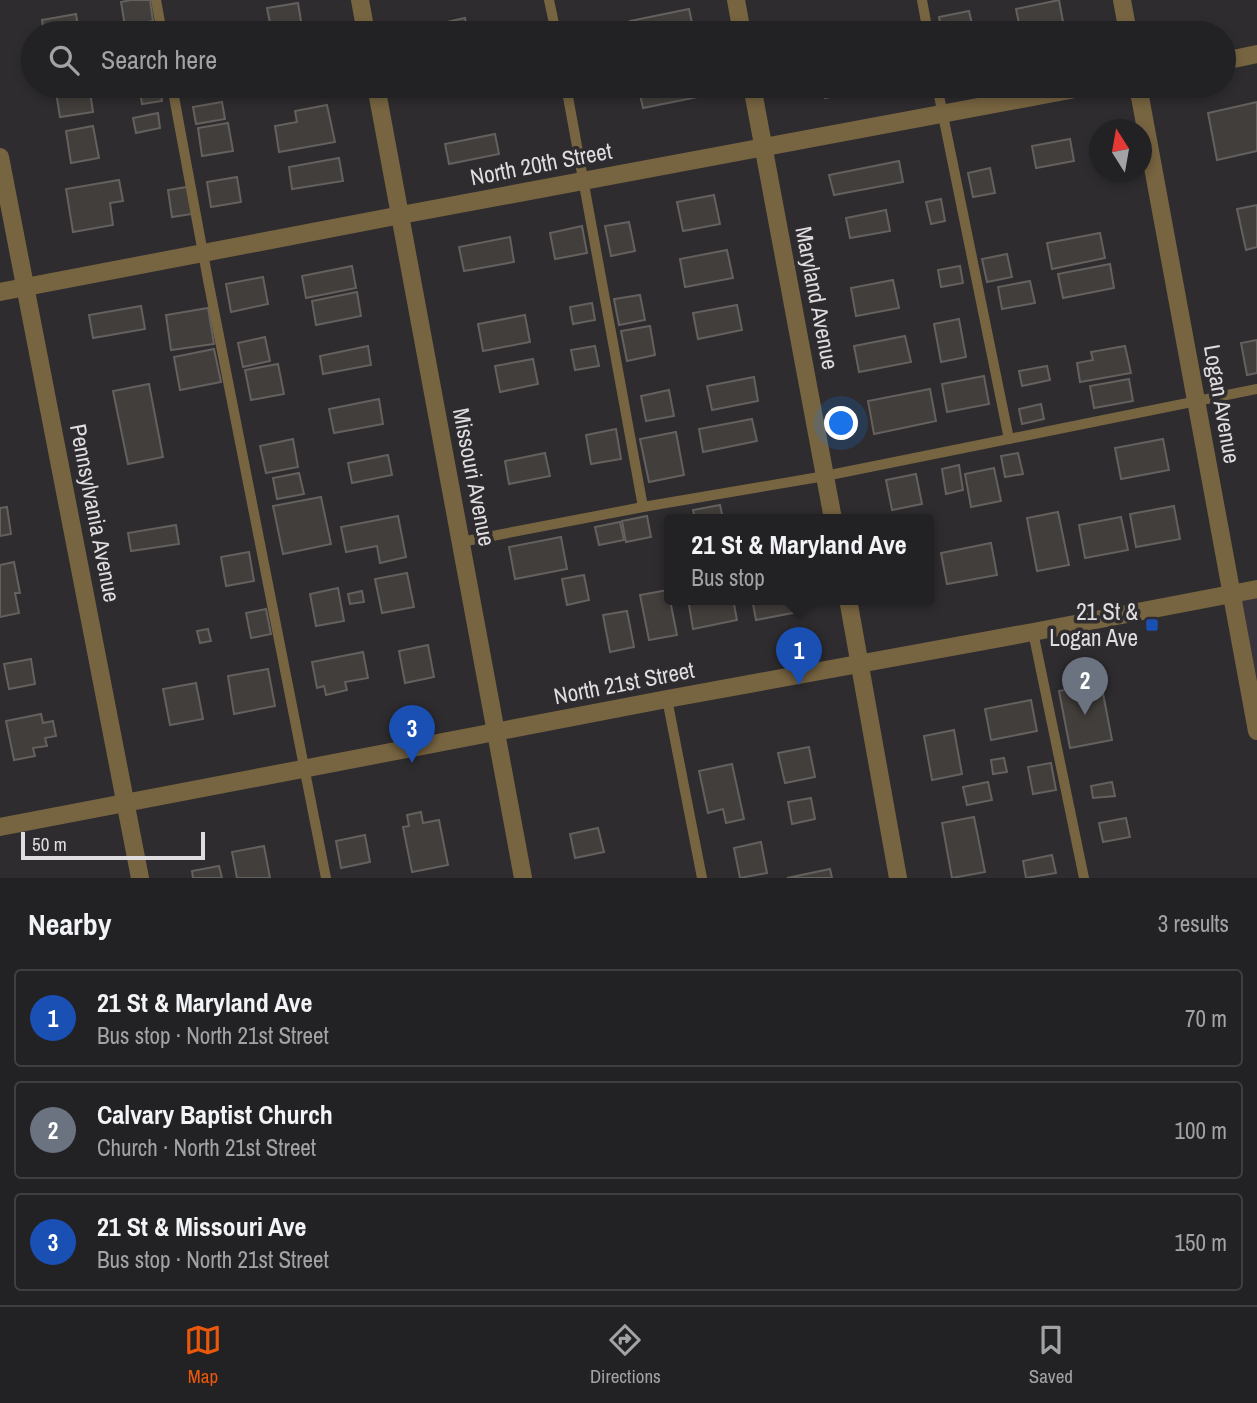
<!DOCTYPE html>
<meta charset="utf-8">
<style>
body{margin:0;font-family:"Archivo Narrow",sans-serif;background:#2a292b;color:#f1f3f6}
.compass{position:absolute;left:1089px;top:119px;width:63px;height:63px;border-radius:50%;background:#222123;box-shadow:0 4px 10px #0003;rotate:349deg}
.scale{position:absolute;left:21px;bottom:18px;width:184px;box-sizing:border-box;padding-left:7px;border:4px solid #dfdddf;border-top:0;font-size:19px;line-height:24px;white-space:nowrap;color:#dfdddf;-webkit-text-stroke:5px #2e2c2f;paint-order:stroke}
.you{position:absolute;left:842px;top:424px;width:24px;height:24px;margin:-18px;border:5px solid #fff;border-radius:50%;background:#1a73e8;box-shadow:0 0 0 10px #1a73e833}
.badge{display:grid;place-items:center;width:46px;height:46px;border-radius:50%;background:#ea580c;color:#fff;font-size:23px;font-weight:700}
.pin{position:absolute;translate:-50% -58px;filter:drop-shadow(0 2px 4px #0008)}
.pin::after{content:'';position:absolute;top:37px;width:24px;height:21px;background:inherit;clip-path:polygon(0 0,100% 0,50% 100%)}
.popup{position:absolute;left:664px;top:514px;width:270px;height:91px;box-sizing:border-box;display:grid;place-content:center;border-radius:7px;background:#222123;filter:drop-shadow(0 2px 5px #0005);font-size:23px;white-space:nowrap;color:#a2a3a6}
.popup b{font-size:26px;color:#f1f3f6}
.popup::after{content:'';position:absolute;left:50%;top:100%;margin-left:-14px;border:14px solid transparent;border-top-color:#222123}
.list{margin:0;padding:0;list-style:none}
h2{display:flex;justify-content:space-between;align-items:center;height:91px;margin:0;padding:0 28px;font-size:30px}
h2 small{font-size:23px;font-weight:400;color:#a2a3a6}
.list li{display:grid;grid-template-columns:46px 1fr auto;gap:21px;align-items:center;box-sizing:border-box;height:98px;margin:0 14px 14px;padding:0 14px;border:2px solid #3f3e41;border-radius:7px}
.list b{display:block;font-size:26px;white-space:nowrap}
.list p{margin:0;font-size:23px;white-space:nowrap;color:#a2a3a6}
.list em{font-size:23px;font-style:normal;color:#a2a3a6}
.icon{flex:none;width:38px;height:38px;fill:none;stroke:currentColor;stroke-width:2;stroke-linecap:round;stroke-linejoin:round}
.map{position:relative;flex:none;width:1257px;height:878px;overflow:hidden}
.search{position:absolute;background:#222123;box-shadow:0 4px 10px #0003;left:21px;right:21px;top:21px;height:77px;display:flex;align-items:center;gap:18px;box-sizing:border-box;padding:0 24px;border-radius:38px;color:#a2a3a6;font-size:26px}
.sheet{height:427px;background:#222123}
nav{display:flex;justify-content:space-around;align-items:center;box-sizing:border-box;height:98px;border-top:2px solid #3f3e41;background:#222123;font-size:19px;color:#a2a3a6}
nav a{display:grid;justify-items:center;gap:4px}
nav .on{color:#ea580c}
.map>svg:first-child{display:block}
.built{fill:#39343c}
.building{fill:#423e3b;stroke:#64605d;stroke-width:2}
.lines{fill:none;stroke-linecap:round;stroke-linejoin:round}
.service{stroke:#776441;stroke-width:10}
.minor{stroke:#776441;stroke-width:18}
.tertiary{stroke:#776441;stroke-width:18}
.transit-dot{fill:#1a4fb4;stroke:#2e2c2f;stroke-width:2.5}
.labels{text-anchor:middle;stroke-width:7;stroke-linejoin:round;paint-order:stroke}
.street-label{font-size:23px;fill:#dfdddf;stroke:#2e2c2f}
.poi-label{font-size:23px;fill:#dfdddf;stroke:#2e2c2f;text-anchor:end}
</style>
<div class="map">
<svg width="1257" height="878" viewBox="0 0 1257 878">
<rect width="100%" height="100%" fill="#2e2c2f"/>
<!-- built -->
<path class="built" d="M1257 589V731L1232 594Z"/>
<!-- building -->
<g class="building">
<path d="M131 0H150L153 21 125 26 121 2Z"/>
<path d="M1059 0 1064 27 1034 33H1021L1016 9Z"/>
<path d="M298 3 303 33H272L267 8Z"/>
<path d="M689 9 694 32 686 33H632L630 21Z"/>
<path d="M969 11 974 33H942L939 17Z"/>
<path d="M76 14 79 33H44L42 20Z"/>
<path d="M465 18 468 33H415V29Z"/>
<path d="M55 86H89L93 112 60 117Z"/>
<path d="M139 86H160L162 101 142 104Z"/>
<path d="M638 86H696L698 97 643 108Z"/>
<path d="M822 86H873L874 88 825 98Z"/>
<path d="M222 102 225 119 196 124 193 107Z"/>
<path d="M1257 102V151L1217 160 1208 113Z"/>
<path d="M327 105 335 142 279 152 275 126 297 122 295 111Z"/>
<path d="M158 113 160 128 136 133 133 118Z"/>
<path d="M228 123 233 151 202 156 198 128Z"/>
<path d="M93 126 99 158 71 163 66 131Z"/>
<path d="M495 134 499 154 449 164 445 144Z"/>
<path d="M1070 139 1074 161 1036 168 1032 146Z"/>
<path d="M339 158 343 181 292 189 289 167Z"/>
<path d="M899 161 903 182 834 195 829 175Z"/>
<path d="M990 168 995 193 973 197 968 173Z"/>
<path d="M237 177 241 202 211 207 207 182Z"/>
<path d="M119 180 123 201 110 203 113 225 73 232 66 189Z"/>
<path d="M187 187 192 214 172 217 168 190Z"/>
<path d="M714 195 720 224 683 231 677 202Z"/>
<path d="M941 199 945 221 931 224 926 202Z"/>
<path d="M1257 205V247L1246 250 1237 209Z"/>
<path d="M886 210 890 231 850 238 846 218Z"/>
<path d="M629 222 635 251 611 256 605 226Z"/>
<path d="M582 226 587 253 555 259 550 233Z"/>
<path d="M1100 233 1105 258 1052 269 1047 243Z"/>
<path d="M510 237 514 262 464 271 459 247Z"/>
<path d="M727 250 733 278 685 287 680 259Z"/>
<path d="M1007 254 1012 277 987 282 982 259Z"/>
<path d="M1110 264 1114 288 1063 298 1058 274Z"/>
<path d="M352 266 356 288 306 298 302 276Z"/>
<path d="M960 266 963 283 941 287 938 270Z"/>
<path d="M263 277 268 304 231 312 226 284Z"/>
<path d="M893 280 899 308 856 316 851 288Z"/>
<path d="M1030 281 1035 303 1002 309 998 287Z"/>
<path d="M357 292 361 316 316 325 312 301Z"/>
<path d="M640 295 645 320 619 325 614 299Z"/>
<path d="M592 303 595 320 573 324 570 307Z"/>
<path d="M737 305 742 330 698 339 693 313Z"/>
<path d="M141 306 145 329 93 338 89 315Z"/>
<path d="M208 308 214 344 171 350 166 315Z"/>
<path d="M525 315 530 342 483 351 478 324Z"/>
<path d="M959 319 966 357 941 362 934 324Z"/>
<path d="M650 326 655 355 627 361 621 331Z"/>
<path d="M905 336 911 362 859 372 854 346Z"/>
<path d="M265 337 270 361 243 367 238 343Z"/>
<path d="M1257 340V373L1247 375 1241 343Z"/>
<path d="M368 346 371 365 323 374 320 356Z"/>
<path d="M595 346 599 366 575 370 571 350Z"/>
<path d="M1125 346 1131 373 1080 382 1077 363 1093 360 1091 352Z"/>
<path d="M214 349 221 382 180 390 174 357Z"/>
<path d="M533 359 538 384 500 392 495 366Z"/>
<path d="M278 364 284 394 251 400 245 370Z"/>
<path d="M1047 366 1050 380 1022 386 1019 371Z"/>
<path d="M984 376 989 404 947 412 942 384Z"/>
<path d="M754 377 758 401 712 410 707 386Z"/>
<path d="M1129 379 1133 401 1094 408 1090 386Z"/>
<path d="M149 384 163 457 128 464 113 391Z"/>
<path d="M930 389 936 421 874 434 868 401Z"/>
<path d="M669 390 674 416 646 421 641 396Z"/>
<path d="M379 399 383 424 334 433 329 409Z"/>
<path d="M1041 404 1044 419 1022 424 1019 409Z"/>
<path d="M752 419 757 441 703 452 699 429Z"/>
<path d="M616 429 621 459 591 464 586 435Z"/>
<path d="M676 432 684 475 649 482 640 439Z"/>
<path d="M293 439 298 467 266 473 260 446Z"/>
<path d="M1163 439 1169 470 1121 479 1115 448Z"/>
<path d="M545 453 550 476 509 484 505 461Z"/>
<path d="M1018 453 1023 474 1005 477 1001 456Z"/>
<path d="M388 455 392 475 352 483 348 463Z"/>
<path d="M959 465 963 490 946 494 942 469Z"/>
<path d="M994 468 1001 501 971 507 965 474Z"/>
<path d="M299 473 304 494 277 499 273 478Z"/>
<path d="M916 474 922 504 892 510 886 480Z"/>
<path d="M321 497 331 544 283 554 273 506Z"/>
<path d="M720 505 723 519H695L693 510Z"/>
<path d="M1174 506 1180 539 1136 547 1130 514Z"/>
<path d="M7 507 11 534 0 536V508Z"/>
<path d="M1058 512 1069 565 1037 571 1027 518Z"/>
<path d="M398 516 406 557 380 563 377 546 346 552 341 527Z"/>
<path d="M647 516 651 537 626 542 622 521Z"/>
<path d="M1121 517 1128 550 1085 558 1079 525Z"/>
<path d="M620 522 624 540 599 545 595 527Z"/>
<path d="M176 525 179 544 131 551 128 533Z"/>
<path d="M561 537 567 569 515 579 509 547Z"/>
<path d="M991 543 997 575 947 584 941 553Z"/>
<path d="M249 552 254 581 226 586 221 557Z"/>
<path d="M14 562 20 593H15L19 613 0 617V565Z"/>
<path d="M407 573 414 607 382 613 375 579Z"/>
<path d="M584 575 589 600 567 605 562 579Z"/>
<path d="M338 588 344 621 316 626 310 594Z"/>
<path d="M668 590 677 635 649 640 640 595Z"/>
<path d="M362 591 364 602 350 604 348 594Z"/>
<path d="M688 599H733L737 620 693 629Z"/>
<path d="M752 599H795L798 612 756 620Z"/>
<path d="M266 609 271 634 251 638 246 613Z"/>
<path d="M627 611 634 647 610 652 603 615Z"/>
<path d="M208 629 211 641 200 643 197 631Z"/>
<path d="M428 645 434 677 405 683 399 651Z"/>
<path d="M363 652 368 678 345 682 347 690 326 695 324 686 317 688 312 662Z"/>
<path d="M31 659 35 684 9 689 4 664Z"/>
<path d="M268 669 275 706 234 714 228 676Z"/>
<path d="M196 683 203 719 170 725 163 689Z"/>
<path d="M1101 683 1112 740 1070 748 1059 691Z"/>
<path d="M1031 700 1037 731 991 740 985 709Z"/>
<path d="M41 714 43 723 53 721 56 736 45 738 47 746 33 748 35 756 14 760 6 721Z"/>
<path d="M954 730 962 774 932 780 924 736Z"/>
<path d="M809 747 815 777 785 783 778 753Z"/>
<path d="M1004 758 1007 772 993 774 991 760Z"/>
<path d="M1051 763 1056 790 1033 794 1028 767Z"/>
<path d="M732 764 744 819 726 823 723 809 708 813 699 771Z"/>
<path d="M988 782 992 800 967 805 963 787Z"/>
<path d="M1112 782 1115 796 1093 798 1091 786Z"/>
<path d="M811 798 815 819 792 824 788 802Z"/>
<path d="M421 812 423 823 439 820 448 865 412 872 403 827 409 826 407 815Z"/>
<path d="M974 817 985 872 952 878 942 823Z"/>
<path d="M1126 818 1130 837 1103 842 1099 823Z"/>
<path d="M598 828 604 852 575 858 570 834Z"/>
<path d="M365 835 370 862 341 868 336 841Z"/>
<path d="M761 842 767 873 740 878 734 848Z"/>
<path d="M264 846 270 878H237L232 852Z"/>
<path d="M1052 855 1056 873 1026 878 1023 861Z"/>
<path d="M219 866 222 878H193L192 871Z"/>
<path d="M830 869 832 878H787Z"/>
</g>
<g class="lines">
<!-- service -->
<g class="service">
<path d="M156 0 162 33"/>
<path d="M549 0 556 33"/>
<path d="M922 0 928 33"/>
<path d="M172 86 208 280 326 878"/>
<path d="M566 86 643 507"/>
<path d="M937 86 1009 439"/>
<path d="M461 542 643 507 825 476 1257 389"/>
<path d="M1033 632 1084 878"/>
<path d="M667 699 702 878"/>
</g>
<!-- minor -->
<g class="minor">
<path d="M360 0 366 33"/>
<path d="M736 0 742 33"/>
<path d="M1122 0 1128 33"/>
<path d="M1224 61 1257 54"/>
<path d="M376 86 523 878"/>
<path d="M752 86 833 519"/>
<path d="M1138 86 1257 731"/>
<path d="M0 157 140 878"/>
<path d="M0 292 401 215 1091 86"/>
<path d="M848 599 898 878"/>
</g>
<!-- tertiary -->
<path class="tertiary" d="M0 827 667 699 1033 632 1257 589"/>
</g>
<!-- markers -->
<rect class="transit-dot" x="1145" y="618" width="14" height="14" rx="3.5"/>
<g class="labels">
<!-- street labels -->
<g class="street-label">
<text transform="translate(541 164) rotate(-11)" y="8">North 20th Street</text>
<text transform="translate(817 298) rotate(79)" y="8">Maryland Avenue</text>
<text transform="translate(1222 404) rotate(80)" y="8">Logan Avenue</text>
<text transform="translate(474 477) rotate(79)" y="8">Missouri Avenue</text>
<text transform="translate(95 513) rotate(79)" y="8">Pennsylvania Avenue</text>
<text transform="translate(624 683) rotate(-11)" y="8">North 21st Street</text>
</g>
<!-- poi labels -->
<g class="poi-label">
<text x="1138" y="620">21 St &amp;<tspan x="1138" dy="26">Logan Ave</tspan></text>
</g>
</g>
</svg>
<svg class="compass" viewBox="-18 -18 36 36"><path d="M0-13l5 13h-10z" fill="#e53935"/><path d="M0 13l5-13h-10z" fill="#a2a3a6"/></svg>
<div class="scale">50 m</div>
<div class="you"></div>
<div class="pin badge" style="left:799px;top:685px;background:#1a4fb4">1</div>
<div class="popup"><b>21 St &amp; Maryland Ave</b>Bus stop</div>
<div class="pin badge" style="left:1085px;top:715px;background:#6b7280">2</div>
<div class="pin badge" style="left:412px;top:763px;background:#1a4fb4">3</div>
<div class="search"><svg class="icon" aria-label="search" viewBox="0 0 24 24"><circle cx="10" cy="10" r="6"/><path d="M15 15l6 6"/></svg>Search here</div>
</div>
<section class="sheet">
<h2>Nearby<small>3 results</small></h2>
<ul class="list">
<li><span class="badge" style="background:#1a4fb4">1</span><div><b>21 St &amp; Maryland Ave</b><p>Bus stop · North 21st Street</p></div><em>70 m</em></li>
<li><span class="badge" style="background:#6b7280">2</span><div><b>Calvary Baptist Church</b><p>Church · North 21st Street</p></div><em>100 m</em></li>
<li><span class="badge" style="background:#1a4fb4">3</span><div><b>21 St &amp; Missouri Ave</b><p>Bus stop · North 21st Street</p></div><em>150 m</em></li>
</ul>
</section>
<nav>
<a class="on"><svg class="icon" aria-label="map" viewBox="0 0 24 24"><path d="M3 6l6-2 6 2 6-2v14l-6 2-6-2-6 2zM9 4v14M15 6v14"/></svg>Map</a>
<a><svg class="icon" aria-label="directions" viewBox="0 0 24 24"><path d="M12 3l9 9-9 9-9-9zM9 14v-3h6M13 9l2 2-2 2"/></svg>Directions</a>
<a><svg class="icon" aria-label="saved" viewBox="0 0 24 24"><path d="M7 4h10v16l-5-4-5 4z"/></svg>Saved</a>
</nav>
